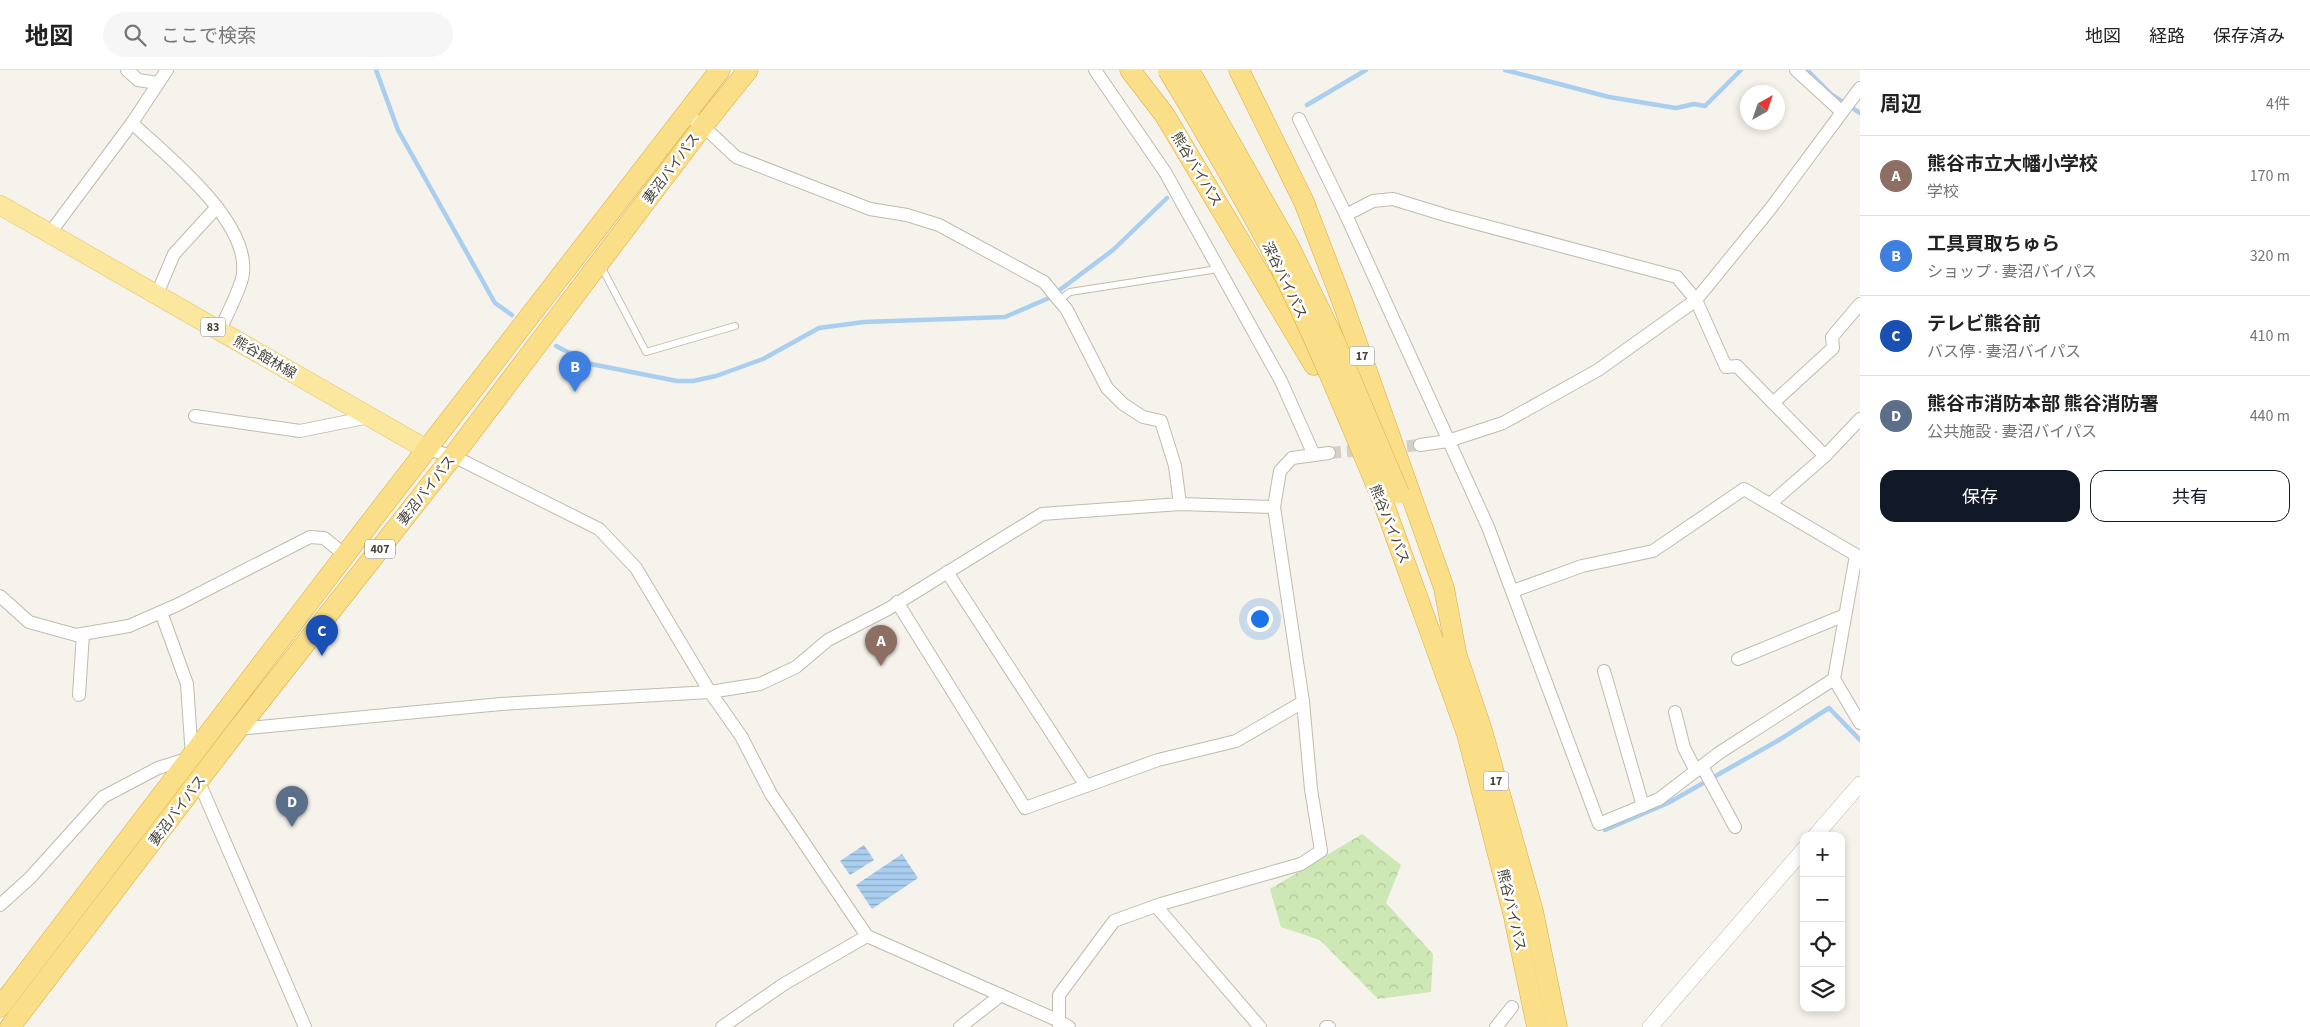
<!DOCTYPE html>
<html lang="ja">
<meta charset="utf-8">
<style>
body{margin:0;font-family:"Source Sans 3","Noto Sans JP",sans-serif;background:#f6f6f6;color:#222}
.controls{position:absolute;right:15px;bottom:15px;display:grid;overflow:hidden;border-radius:10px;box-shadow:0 2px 8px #0003}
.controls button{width:45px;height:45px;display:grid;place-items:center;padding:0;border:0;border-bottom:1px solid #e0e0e0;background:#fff;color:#222;font:25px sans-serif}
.compass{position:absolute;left:1740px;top:15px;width:45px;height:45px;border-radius:50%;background:#fff;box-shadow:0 2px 8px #0003;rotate:40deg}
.you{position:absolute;left:1259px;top:548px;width:18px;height:18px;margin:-12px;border:4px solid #fff;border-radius:50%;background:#1a73e8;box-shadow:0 0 0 8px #1a73e833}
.badge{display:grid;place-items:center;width:32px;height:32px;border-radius:50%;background:#111827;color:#fff;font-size:16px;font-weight:700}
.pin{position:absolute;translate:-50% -41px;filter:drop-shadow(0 1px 2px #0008)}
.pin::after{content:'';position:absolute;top:26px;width:18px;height:15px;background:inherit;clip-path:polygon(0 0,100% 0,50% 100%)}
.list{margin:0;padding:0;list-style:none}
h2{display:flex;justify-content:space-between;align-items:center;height:65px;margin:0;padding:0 20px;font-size:21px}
h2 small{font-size:16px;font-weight:400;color:#767676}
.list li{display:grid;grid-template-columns:32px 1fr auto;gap:15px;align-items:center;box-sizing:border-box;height:80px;padding:0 20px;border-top:1px solid #e0e0e0}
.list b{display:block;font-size:19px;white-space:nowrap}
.list p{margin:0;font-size:16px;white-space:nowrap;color:#767676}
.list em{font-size:16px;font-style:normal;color:#767676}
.actions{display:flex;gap:10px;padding:15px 20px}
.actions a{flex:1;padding:11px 0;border:1px solid #111827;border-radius:15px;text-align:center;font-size:18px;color:#111827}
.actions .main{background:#111827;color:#fff}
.icon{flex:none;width:28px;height:28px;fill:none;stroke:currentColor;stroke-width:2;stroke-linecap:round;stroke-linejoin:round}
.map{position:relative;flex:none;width:1860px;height:957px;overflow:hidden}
header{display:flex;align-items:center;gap:30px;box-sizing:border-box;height:70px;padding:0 25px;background:#fff;border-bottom:1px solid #e0e0e0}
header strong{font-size:24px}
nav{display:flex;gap:28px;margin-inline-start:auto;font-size:18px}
.search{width:350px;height:45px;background:#f6f6f6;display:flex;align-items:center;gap:12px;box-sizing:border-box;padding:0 18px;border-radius:28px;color:#767676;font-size:19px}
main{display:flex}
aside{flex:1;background:#fff}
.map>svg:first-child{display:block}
.forest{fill:url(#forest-crowns)}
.water{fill:url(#water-rules)}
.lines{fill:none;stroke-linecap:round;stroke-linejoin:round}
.stream{stroke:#aaceef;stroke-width:4.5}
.minor-tunnel{stroke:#d3d0c7;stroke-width:12;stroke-dasharray:12 6;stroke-linecap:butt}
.service-casing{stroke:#c0bbad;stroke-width:8}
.minor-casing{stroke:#c0bbad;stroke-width:14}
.tertiary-casing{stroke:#c0bbad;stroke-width:16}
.primary-casing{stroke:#e1c66d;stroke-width:20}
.trunk-casing{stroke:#d9ac41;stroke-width:21}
.service{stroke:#fff;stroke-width:6}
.minor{stroke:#fff;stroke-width:12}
.tertiary{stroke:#fff;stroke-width:15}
.primary{stroke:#fbe79e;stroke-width:19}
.trunk{stroke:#fade88;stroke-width:20}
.trunk-bridge-casing{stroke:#d9ac41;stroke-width:21;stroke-linecap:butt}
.trunk-bridge{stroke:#fade88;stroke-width:20}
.labels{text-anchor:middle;stroke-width:5;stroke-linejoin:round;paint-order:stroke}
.shield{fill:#fff;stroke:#807c74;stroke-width:1}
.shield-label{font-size:12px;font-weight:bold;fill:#494439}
.street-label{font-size:14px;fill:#494439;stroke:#fff}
</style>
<header>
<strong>地図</strong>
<div class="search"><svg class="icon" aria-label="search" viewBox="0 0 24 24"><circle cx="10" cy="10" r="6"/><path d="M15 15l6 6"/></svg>ここで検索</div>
<nav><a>地図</a><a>経路</a><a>保存済み</a></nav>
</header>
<main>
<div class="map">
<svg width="1860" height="957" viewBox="0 0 1860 957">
<defs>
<pattern id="forest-crowns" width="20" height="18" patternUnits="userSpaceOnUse" patternTransform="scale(1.25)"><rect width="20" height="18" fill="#cde7b5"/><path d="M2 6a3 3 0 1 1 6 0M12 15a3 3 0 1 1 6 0" fill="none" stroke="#b2c79c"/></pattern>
<pattern id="water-rules" width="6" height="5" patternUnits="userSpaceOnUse" patternTransform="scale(1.25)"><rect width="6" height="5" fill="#aaceef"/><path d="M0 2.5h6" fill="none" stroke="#8ca9c3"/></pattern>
</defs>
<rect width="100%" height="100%" fill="#f5f3eb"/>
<!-- forest -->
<path class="forest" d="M1362 764 1401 795 1386 833 1433 884 1431 922 1378 929 1320 870 1281 857 1270 819Z"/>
<!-- water -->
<g class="water">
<path d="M864 775 874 790 850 805 840 791Z"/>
<path d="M902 784 918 808 872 839 856 815Z"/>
</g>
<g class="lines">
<!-- stream -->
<g class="stream">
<path d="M376 0 398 60 495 233 512 245"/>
<path d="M1505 0 1609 27 1676 38 1694 34 1705 36 1741 0"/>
<path d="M1807 0 1832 25 1860 43"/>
<path d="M1307 35 1366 0"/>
<path d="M556 276 591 294 677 311H693L716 306 763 289 819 258 864 252 1005 247 1049 228 1113 180 1167 128"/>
<path d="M1605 760 1668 733 1779 670 1829 638 1860 670"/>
</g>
<!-- minor-tunnel -->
<g class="minor-tunnel">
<path d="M1389 378 1420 375"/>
<path d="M1329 383 1367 380"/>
</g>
<!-- service casing -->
<g class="service-casing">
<g id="service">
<path d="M601 196 646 282 735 256"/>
<path d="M1059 230 1070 222 1218 199"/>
</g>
</g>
<!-- minor casing -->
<g class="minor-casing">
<g id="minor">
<path d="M127 0 138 10 157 13"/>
<path d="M1095 0 1165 102 1281 311 1314 385"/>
<path d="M1796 0 1842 42"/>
<path d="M686 44 703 56 736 87 870 139 907 145 939 155 1044 212 1067 240 1107 318 1123 334 1143 347 1161 351 1175 396 1180 434"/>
<path d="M1299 49 1346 145 1488 457 1599 754 1659 729 1719 683 1834 609"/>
<path d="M132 53C167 86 249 150 243 203 242 217 226 246 220 260"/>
<path d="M1346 145 1373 131 1393 129 1445 145 1677 207 1696 230 1726 297 1737 296 1825 386"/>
<path d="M50 163 132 53 167 0"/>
<path d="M157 224 174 184 217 137"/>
<path d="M1773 333 1833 278 1832 267 1860 234"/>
<path d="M195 346 300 361 369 347"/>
<path d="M1420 375 1448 371 1503 353 1598 300 1696 230 1771 138 1860 18"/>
<path d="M426 379 453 386 599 459 636 498 710 622 741 666 771 724 867 866 1057 950 1069 957"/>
<path d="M1770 434 1825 386 1860 349"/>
<path d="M947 502 1086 716"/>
<path d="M1513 521 1582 496 1653 481 1744 419 1856 485 1834 609 1860 653"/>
<path d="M0 526 29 552 76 565 129 556 177 535 310 467 324 468 345 485"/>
<path d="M897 532 1025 738 1158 690 1236 671 1303 632"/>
<path d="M161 542 187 614 192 687"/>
<path d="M1738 589 1845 545"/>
<path d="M1604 601 1643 736"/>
<path d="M79 625 83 564"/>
<path d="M1675 642 1684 678 1696 701"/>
<path d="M238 659 501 634 710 622 760 614 796 597 828 570 888 539 1042 444 1180 434 1274 437"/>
<path d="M1702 696 1735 757"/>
<path d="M199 712 305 957"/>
<path d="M0 835 30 808 103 727 158 698 190 688"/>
<path d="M1156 836 1260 957"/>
<path d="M1059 956V925L1114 851 1161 834 1301 794 1321 781 1311 719 1303 632 1274 437 1280 401 1292 388 1329 383"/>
<path d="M722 957 784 914 867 866"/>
<path d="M960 957 1001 925"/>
<path d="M1326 957H1329"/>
<path d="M1496 957 1512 937"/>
</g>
</g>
<!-- tertiary casing -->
<g class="tertiary-casing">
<g id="tertiary">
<path d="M1815 766 1860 714"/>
<path d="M1650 957 1804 779"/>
</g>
</g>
<!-- primary casing -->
<g class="primary-casing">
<path id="primary" d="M0 135 426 379"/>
</g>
<!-- trunk casing -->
<g class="trunk-casing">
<g id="trunk">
<path d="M1130 0 1164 44 1314 295"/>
<path d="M1239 0 1304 132 1342 231 1444 518 1456 582"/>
<path d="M1382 429 1467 664 1514 847 1537 957"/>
<path d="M1452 571 1482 660 1533 841 1557 957"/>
<path d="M0 937 345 485 720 0"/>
<path d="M10 957 238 659 453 386 703 56 748 0"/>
</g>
</g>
<!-- service -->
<use href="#service" class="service"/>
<!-- minor -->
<use href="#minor" class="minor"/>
<!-- tertiary -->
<use href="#tertiary" class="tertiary"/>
<!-- primary -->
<use href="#primary" class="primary"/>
<!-- trunk -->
<use href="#trunk" class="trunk"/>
<!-- trunk-bridge casing -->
<g class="trunk-bridge-casing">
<g id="trunk-bridge">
<path d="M1168 0C1205 62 1242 123 1275 187 1315 266 1348 348 1382 429"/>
<path d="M1189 0 1290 178 1333 267 1399 423"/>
</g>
</g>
<!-- trunk-bridge -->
<use href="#trunk-bridge" class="trunk-bridge"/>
</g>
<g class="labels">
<!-- shield labels -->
<g class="shield">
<rect x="200.5" y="247.5" width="25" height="19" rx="4"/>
<rect x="1349.5" y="276.5" width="25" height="19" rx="4"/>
<rect x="365" y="469.5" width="30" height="19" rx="4"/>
<rect x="1483.5" y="701.5" width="25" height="19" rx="4"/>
</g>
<g class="shield-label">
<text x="213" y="261">83</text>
<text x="1362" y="290">17</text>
<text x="380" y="483">407</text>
<text x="1496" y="715">17</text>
</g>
<!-- street labels -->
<g class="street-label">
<text transform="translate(671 98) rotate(-53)" y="5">妻沼バイパス</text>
<text transform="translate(1197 99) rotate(59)" y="5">熊谷バイパス</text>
<text transform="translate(1285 210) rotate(64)" y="5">深谷バイパス</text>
<text transform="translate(265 287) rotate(30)" y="5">熊谷館林線</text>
<text transform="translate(426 420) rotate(-52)" y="5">妻沼バイパス</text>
<text transform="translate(1390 454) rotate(68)" y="5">熊谷バイパス</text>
<text transform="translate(177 740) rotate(-53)" y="5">妻沼バイパス</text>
<text transform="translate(1512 840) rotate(77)" y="5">熊谷バイパス</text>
</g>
</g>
</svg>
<div class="controls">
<button>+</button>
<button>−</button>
<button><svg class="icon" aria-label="locate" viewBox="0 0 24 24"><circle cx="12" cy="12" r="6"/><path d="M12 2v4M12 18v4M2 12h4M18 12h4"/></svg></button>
<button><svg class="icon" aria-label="layers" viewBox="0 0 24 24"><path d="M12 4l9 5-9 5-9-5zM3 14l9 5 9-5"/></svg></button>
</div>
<svg class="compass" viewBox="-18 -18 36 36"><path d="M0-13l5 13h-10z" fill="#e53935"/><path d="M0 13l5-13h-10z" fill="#767676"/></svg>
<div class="you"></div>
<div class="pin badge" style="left:881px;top:596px;background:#8d6e63">A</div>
<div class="pin badge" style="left:575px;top:322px;background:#3f7fe0">B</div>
<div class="pin badge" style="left:322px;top:586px;background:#1a4fb4">C</div>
<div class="pin badge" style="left:292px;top:757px;background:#5c6f8a">D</div>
</div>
<aside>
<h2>周辺<small>4件</small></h2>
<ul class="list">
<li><span class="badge" style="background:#8d6e63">A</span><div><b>熊谷市立大幡小学校</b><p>学校</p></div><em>170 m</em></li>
<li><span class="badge" style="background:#3f7fe0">B</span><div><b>工具買取ちゅら</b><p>ショップ · 妻沼バイパス</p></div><em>320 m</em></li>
<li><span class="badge" style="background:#1a4fb4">C</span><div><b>テレビ熊谷前</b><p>バス停 · 妻沼バイパス</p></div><em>410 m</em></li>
<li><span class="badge" style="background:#5c6f8a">D</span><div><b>熊谷市消防本部 熊谷消防署</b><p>公共施設 · 妻沼バイパス</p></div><em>440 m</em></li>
</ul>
<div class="actions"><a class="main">保存</a><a>共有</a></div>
</aside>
</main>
